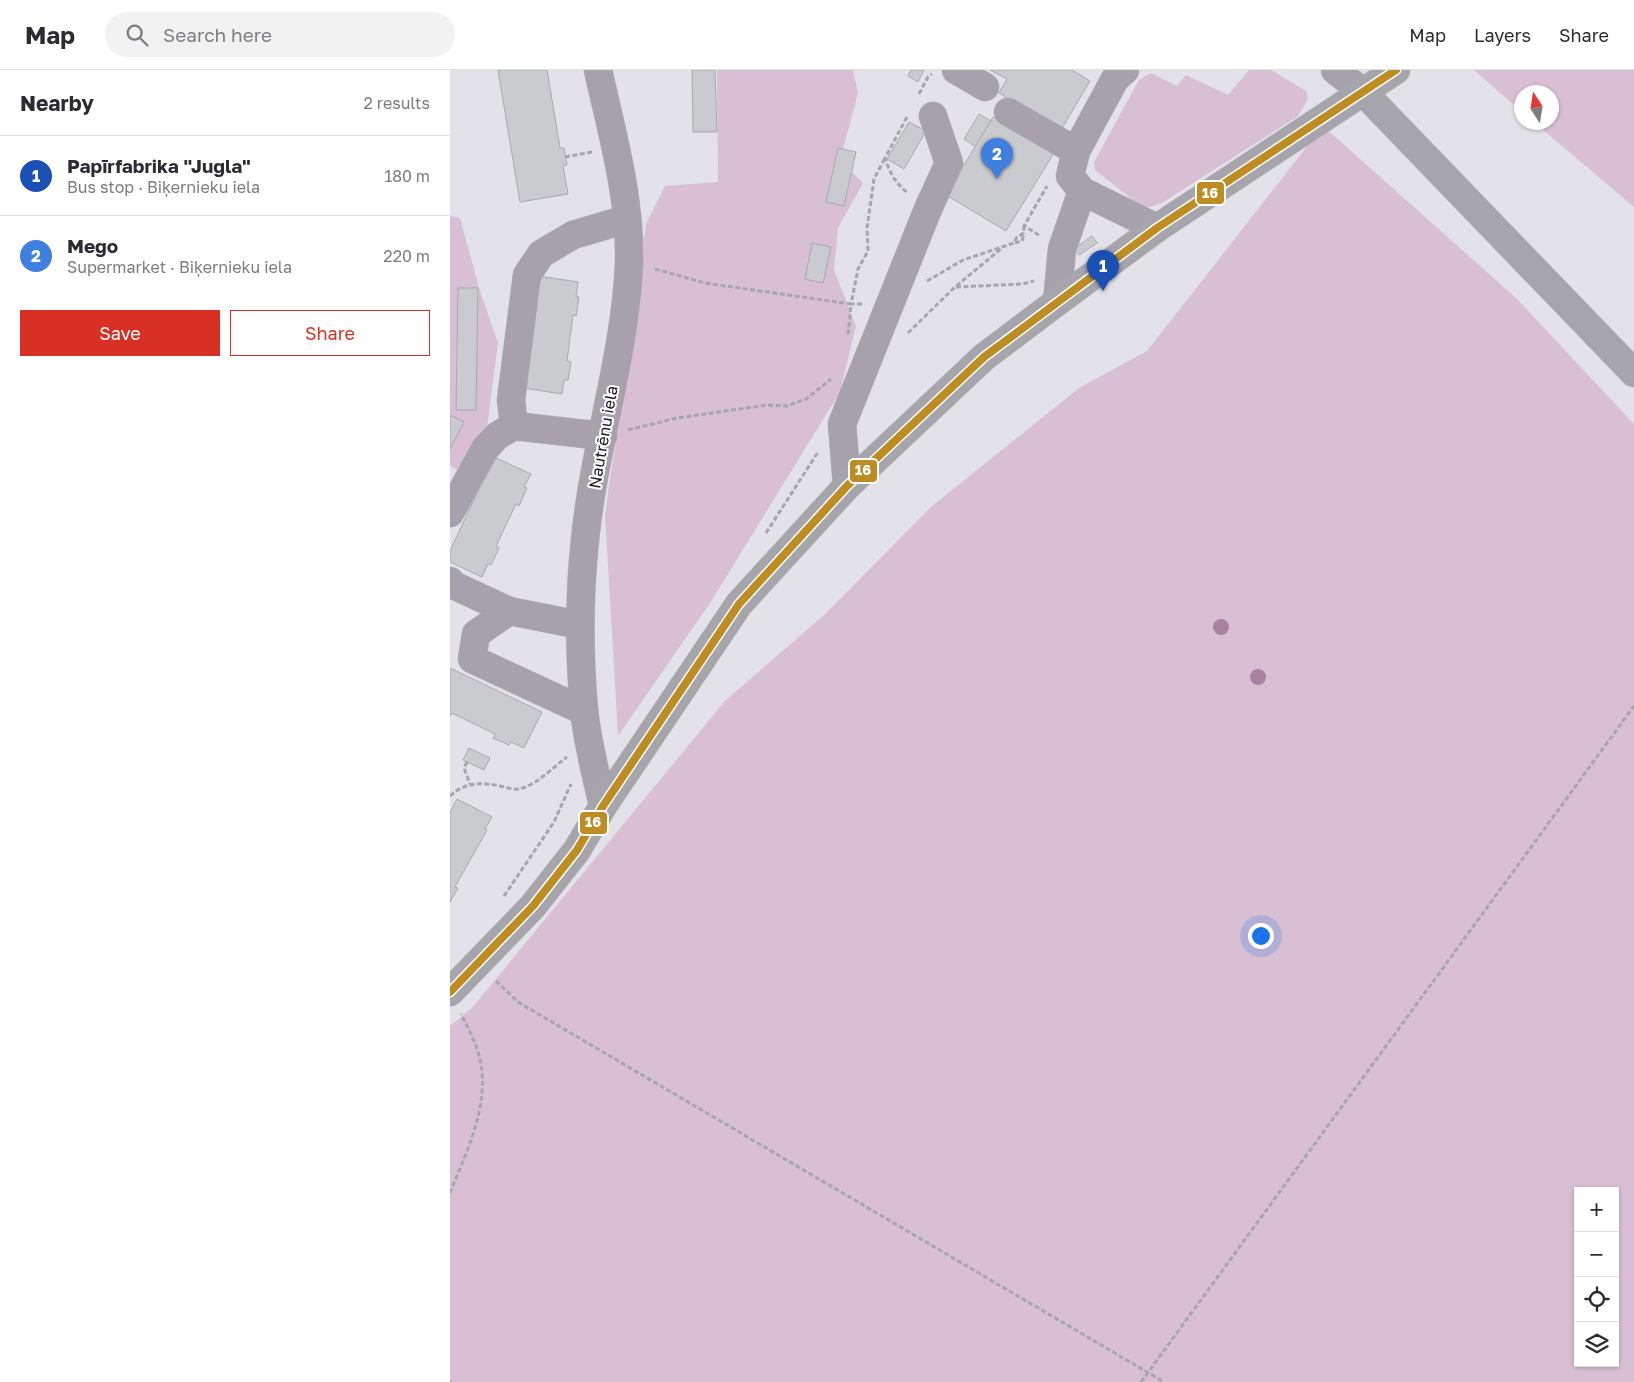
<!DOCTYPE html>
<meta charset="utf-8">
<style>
body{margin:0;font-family:"Golos Text",sans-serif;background:#f2f2f3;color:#2b2b33}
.controls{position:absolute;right:15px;bottom:15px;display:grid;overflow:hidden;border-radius:0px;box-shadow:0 1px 4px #0004}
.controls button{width:45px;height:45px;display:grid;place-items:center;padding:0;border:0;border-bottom:1px solid #e1e1e2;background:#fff;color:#2b2b33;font:25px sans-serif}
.compass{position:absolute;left:1064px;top:15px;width:45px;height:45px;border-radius:50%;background:#fff;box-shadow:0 1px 4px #0004;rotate:348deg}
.you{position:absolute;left:810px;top:865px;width:18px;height:18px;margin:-12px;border:4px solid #fff;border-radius:50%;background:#1a73e8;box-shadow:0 0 0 8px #1a73e833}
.badge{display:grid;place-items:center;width:32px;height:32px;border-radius:50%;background:#d93025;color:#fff;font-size:16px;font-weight:700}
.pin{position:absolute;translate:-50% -41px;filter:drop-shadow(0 1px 2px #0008)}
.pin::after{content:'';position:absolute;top:26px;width:18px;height:15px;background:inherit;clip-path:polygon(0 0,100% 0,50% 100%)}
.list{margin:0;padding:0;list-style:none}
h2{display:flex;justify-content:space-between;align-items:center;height:65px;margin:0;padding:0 20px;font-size:21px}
h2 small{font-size:16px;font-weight:400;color:#7c7c81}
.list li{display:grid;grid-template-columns:32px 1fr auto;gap:15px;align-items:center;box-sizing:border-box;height:80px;padding:0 20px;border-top:1px solid #e1e1e2}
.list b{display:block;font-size:19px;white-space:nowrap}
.list p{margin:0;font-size:16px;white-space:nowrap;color:#7c7c81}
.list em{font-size:16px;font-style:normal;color:#7c7c81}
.actions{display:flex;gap:10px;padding:15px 20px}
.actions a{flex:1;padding:11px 0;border:1px solid #d93025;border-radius:0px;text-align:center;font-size:18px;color:#d93025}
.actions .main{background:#d93025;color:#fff}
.icon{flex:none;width:28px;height:28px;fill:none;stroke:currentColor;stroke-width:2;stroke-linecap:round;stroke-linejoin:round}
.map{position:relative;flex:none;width:1184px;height:1312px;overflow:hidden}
header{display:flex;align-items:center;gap:30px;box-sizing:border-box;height:70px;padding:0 25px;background:#fff;border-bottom:1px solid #e1e1e2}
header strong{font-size:24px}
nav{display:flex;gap:28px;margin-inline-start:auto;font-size:18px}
.search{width:350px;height:45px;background:#f2f2f3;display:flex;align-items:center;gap:12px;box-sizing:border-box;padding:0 18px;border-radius:28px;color:#7c7c81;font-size:19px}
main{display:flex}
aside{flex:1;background:#fff}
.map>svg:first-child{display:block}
.green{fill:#d9bfd4;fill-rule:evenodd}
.building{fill:#c9cbcf;stroke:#a7a9ad}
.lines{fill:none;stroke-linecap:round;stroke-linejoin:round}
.minor-casing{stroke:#bebec2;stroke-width:29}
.major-casing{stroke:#bebec2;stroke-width:29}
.path{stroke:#a7a6ac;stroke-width:3;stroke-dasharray:5 2.5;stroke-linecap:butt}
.minor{stroke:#a6a1aa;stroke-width:28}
.major{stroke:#a7a5ac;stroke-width:28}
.bus-1-casing{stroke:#fff;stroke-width:11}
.bus-1{stroke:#bd8d24;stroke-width:8}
.tree{fill:#a981a2}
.labels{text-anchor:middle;stroke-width:4;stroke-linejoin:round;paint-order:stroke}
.street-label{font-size:16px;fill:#17181c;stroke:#fff}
.line-badge{stroke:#fff;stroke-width:2}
.badge-label{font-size:14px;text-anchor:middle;font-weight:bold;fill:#fff}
</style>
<header>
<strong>Map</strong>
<div class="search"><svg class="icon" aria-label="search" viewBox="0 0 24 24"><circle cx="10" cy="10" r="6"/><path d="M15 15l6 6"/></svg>Search here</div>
<nav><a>Map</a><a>Layers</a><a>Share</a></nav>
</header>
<main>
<aside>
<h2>Nearby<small>2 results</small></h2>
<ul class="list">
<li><span class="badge" style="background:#1a4fb4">1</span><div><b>Papīrfabrika &quot;Jugla&quot;</b><p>Bus stop · Biķernieku iela</p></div><em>180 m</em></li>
<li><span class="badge" style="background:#3f7fe0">2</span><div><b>Mego</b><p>Supermarket · Biķernieku iela</p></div><em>220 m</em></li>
</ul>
<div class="actions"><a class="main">Save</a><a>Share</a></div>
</aside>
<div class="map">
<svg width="1184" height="1312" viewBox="0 0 1184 1312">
<rect width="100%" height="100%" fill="#e2e2e8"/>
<!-- green -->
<g class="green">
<path d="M267 0H403L408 23 390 90 413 113 388 158 384 200 406 256 390 322 262 530 168 666 155 445 196 154 215 116 268 112Z"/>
<path d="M799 0H821L856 21 858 29 848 46 712 133 694 139 645 100 644 92 689 10 701 3 727 16 736 5 778 25Z"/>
<path d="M1024 0H1184V137L1085 53 1102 52V22H1072L1071 41Z"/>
<path d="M873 56 1066 228 1184 354V1312H0V956L22 938 275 631 374 545 481 437 629 318 697 281ZM1128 1121H1165V1293H1128Z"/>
<path d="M0 146 10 148 29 218 48 273 36 365 7 400 0 395Z"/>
</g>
<!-- building -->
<g class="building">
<path d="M48 0H97L110 78H114L117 95 113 96 118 124 70 132Z"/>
<path d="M242 0H265L267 62H243Z"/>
<path d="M461 0H474L468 12 458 6Z"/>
<path d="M540 0H622L640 11 611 60 549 23 557 9Z"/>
<path d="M529 44 541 51 526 77 514 69Z"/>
<path d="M543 47 604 83 556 161 496 125Z"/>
<path d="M459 52 476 61 454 99 437 89Z"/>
<path d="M388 78 406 82 394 136 376 132Z"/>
<path d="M642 166 647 173 629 185 624 179Z"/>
<path d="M362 173 381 177 373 213 355 209Z"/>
<path d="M89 206 128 212 126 227H129L126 246 123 245 117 291 121 292 118 310H114L112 324 73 318Z"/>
<path d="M8 218H28L26 340H6Z"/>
<path d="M0 345 14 352 0 379Z"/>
<path d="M44 387 81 404 74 417 77 418 69 436 66 434 46 476 49 478 41 495 38 494 32 507 0 492V481Z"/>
<path d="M0 598 92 642 74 678 61 672 59 675 43 668 45 664 2 643 0 646Z"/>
<path d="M19 678 40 688 34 700 13 690Z"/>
<path d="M7 729 42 747 35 759 37 760 5 817 8 818 0 832V742Z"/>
</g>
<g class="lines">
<!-- minor casing -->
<g class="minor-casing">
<g id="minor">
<path d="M148 0C162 63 181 129 179 194 175 287 144 377 135 470 129 526 129 583 134 639 137 672 146 704 153 736"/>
<path d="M506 0 535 17"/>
<path d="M675 0 665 9 626 81 620 106 632 121 707 158"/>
<path d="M885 0 913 22"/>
<path d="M558 42 626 81"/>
<path d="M607 232 612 179 632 121"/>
<path d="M64 356 61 330 77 205 91 184 123 165 177 149"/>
<path d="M397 416 392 354 478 139 499 93 483 46"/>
<path d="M0 443 35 379 47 366 64 356 153 366"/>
<path d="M0 511 3 515 59 541"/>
<path d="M130 555 59 541 26 564 22 589 134 641"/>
</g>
</g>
<!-- major casing -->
<g class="major-casing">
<g id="major">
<path d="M913 22 1184 303"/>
<path d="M0 922 83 836 127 780 153 736 289 534 397 416 534 287 607 232 707 158 946 0"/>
</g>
</g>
<!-- path -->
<g class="path">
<path d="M469 24 478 7 482 4"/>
<path d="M457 47 435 88C440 103 445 113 458 123"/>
<path d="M115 87 142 82"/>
<path d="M589 165 574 156 597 116"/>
<path d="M565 173 572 171 574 163"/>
<path d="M205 199 255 213 401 234 398 266"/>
<path d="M477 211 513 190 564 173 567 167 574 163V156"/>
<path d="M506 217 573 214 584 211"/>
<path d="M412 234H401L408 199 418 181 417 158 424 109 435 88"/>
<path d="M458 263 505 217 552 178"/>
<path d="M178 360 227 348 317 335 337 336 356 329 381 309"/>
<path d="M316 463 368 382"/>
<path d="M17 692 14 698 20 714"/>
<path d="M0 726C16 711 34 712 54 717 59 718 64 720 69 719 87 715 102 698 117 687"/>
<path d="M54 826 104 752 121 714"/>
<path d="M46 911 68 932 714 1312"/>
<path d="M0 1123C17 1080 43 1030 28 982 24 969 17 956 11 944"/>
<path d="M0 1311 1 1312"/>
<path d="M691 1312 1184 636"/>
</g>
<!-- minor -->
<use href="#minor" class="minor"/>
<!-- major -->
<use href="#major" class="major"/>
<!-- bus-1 casing -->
<g class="bus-1-casing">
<path id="bus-1" d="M0 922 83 836 127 780 153 736 289 534 397 416 534 287 707 158 946 0"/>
</g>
<!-- bus-1 -->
<use href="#bus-1" class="bus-1"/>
</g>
<!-- trees -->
<g class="tree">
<circle cx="771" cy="557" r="8"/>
<circle cx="808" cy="607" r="8"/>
</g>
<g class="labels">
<!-- street labels -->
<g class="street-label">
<text transform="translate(153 367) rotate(-80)" y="6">Nautrēnu iela</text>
</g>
</g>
<g class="line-badge">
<rect x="746" y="111" width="29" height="24" rx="5" fill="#bd8d24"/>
<rect x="399" y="389" width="29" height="24" rx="5" fill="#bd8d24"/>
<rect x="129" y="741" width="29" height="24" rx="5" fill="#bd8d24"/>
</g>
<g class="badge-label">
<text x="760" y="128">16</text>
<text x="413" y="405">16</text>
<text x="143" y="757">16</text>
</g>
</svg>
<div class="controls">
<button>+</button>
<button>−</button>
<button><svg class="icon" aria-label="locate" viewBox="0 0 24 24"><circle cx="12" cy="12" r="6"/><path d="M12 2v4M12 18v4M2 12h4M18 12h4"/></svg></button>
<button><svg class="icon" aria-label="layers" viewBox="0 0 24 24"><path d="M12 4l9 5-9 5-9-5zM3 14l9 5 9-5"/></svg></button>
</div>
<svg class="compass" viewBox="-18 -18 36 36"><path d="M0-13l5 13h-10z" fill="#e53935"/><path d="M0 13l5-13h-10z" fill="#7c7c81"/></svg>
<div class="you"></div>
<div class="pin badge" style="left:653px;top:221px;background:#1a4fb4">1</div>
<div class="pin badge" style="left:547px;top:109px;background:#3f7fe0">2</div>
</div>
</main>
